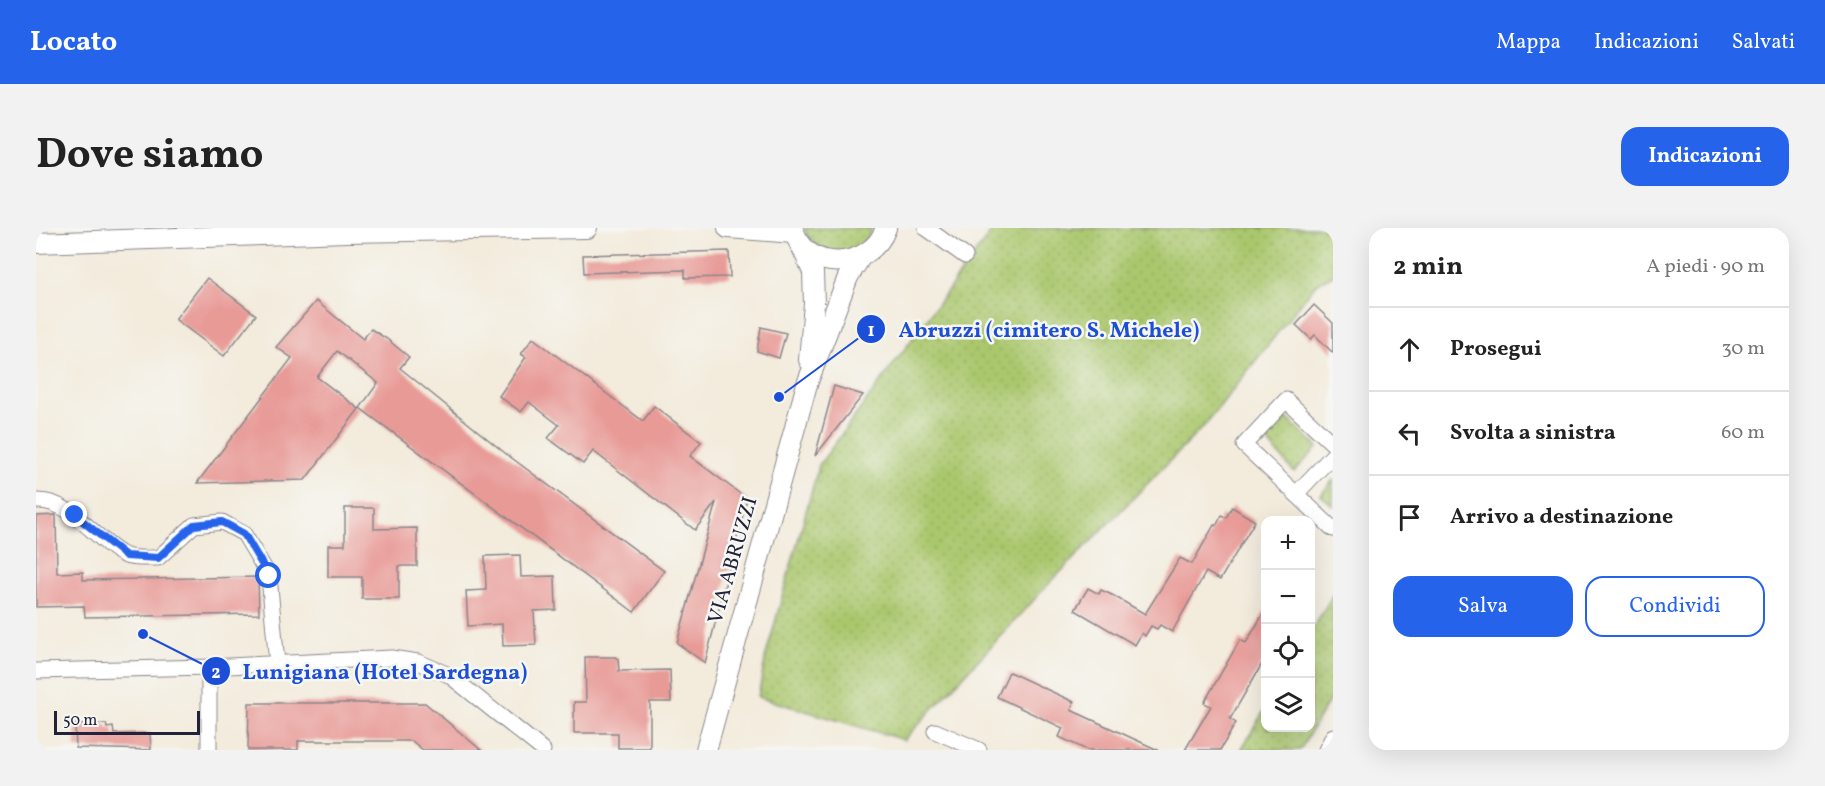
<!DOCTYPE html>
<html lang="it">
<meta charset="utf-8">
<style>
body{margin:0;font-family:Vollkorn,serif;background:#f2f2f2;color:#222}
.controls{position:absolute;right:18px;bottom:18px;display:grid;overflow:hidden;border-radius:12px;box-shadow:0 6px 24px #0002}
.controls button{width:54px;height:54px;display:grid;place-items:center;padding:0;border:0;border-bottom:2px solid #e0e0e0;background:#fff;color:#222;font:30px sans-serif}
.scale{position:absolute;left:18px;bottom:15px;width:146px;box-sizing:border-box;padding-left:6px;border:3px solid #22223b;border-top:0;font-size:16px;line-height:21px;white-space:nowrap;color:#22223b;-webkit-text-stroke:4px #f6f6f2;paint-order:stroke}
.stop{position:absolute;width:18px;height:18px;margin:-14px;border:4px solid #2563eb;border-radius:50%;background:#fff}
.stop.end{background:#2563eb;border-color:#fff;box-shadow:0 2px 6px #0008}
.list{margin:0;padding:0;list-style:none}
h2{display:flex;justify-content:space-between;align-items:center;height:78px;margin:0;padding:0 24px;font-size:26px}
h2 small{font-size:20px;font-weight:400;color:#767676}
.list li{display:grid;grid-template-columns:39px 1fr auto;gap:18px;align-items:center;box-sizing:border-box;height:84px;padding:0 24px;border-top:2px solid #e0e0e0}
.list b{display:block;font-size:22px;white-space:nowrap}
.list em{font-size:20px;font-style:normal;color:#767676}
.actions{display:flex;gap:12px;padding:18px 24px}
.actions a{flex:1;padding:14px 0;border:2px solid #2563eb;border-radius:18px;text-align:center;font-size:21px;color:#2563eb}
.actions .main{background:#2563eb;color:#fff}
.icon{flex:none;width:33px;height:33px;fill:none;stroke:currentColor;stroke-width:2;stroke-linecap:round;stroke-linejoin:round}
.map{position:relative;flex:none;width:1297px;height:522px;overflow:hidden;border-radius:18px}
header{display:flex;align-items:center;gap:36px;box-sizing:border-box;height:84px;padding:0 30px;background:#2563eb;color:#fff}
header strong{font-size:28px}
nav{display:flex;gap:33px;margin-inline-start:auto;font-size:21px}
.intro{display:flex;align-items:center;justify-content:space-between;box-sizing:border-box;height:144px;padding:0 36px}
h1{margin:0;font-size:42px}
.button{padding:15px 27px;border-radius:18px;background:#2563eb;color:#fff;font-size:21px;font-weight:700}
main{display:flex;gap:36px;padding:0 36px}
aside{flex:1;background:#fff;border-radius:18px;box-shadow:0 6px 24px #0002}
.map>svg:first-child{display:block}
.green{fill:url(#green-dots);stroke:#667454;stroke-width:1.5}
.building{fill:#e89a96}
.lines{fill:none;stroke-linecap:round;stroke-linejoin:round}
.minor-casing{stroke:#8a868b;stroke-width:17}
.tertiary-casing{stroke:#8a868b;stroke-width:22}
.minor{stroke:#fff;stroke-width:15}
.tertiary{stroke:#fff;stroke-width:20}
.route{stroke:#2563eb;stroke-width:8}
.labels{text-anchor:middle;stroke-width:5;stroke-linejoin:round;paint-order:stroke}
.street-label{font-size:21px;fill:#22223b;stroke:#f6f6f2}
.leader{fill:none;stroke:#1d4ed8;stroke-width:2}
.callout-dot{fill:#1d4ed8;stroke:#f6f6f2;stroke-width:2}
.mark-label{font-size:18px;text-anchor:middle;font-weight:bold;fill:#fff}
.callout-label{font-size:22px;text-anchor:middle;font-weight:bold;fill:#1d4ed8;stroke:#f6f6f2;stroke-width:5;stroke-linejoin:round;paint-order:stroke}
</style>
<header>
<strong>Locato</strong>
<nav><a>Mappa</a><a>Indicazioni</a><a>Salvati</a></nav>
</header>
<div class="intro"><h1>Dove siamo</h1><a class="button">Indicazioni</a></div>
<main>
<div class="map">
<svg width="1297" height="522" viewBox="0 0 1297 522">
<defs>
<pattern id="green-dots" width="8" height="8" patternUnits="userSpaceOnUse" patternTransform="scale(1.5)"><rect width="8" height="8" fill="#aac76d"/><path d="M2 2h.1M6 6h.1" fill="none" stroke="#92ab5f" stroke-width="1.8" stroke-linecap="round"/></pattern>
</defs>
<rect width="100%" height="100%" fill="#f6f6f2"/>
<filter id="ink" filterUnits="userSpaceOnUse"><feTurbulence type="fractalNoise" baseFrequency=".0167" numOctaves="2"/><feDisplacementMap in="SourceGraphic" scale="12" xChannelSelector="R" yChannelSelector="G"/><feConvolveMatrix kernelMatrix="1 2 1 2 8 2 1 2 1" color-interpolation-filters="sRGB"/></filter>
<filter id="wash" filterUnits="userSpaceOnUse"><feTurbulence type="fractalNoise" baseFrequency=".008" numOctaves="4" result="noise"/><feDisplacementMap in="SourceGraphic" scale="24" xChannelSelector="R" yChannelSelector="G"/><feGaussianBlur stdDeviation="1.35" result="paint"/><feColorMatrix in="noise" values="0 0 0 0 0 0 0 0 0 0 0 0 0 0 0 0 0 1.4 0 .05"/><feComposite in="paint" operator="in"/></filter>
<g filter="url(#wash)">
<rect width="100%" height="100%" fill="#f3ebdb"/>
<!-- green -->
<g class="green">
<path d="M768 0H836C826 34 779 31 768 0Z"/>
<path d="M958 0H1297V47L1280 56 1169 197 1009 360 868 512 722 469 730 427 783 237Z"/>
<path d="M1251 190 1282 219 1258 244 1230 212Z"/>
<path d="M1297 252V278L1285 267Z"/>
<path d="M1297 366V466L1264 522H1205L1229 481 1230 500H1274L1275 404Z"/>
</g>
<g id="blocks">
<!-- building -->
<g class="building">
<path d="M693 23 694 49 649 50V42L548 45 547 27Z"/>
<path d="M171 50 220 87 188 128 139 91Z"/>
<path d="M280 73 327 111 335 101 351 111 373 129 364 140 469 225 628 343 598 384 324 180 342 155 301 123 281 149 323 181 269 252 161 255 256 130 240 119Z"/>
<path d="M1278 77 1297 95V125L1279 107 1275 111 1260 97Z"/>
<path d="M725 99 750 105 743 130 721 123Z"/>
<path d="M497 110 607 193 618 178 665 214 654 228 711 271 669 435 641 415 680 274 659 302 557 223 547 236 512 210 523 197 493 174 485 184 463 168 490 129 485 126Z"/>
<path d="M798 158 827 167 779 228Z"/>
<path d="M1196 279 1219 293 1184 352 1170 344 1136 404 1124 397 1121 401 1115 398 1109 408 1106 405 1099 417 1039 382 1052 360 1063 366 1065 362 1076 367 1109 386 1144 330 1156 336 1178 297 1180 298 1186 287 1190 290Z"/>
<path d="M309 280H338V301L381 300V338H363V371H326V349H292V317H309Z"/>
<path d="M20 287 21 345 47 344V352L222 349 223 386 49 389 48 378 0 379V288Z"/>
<path d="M484 327 485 349 519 348 520 382 498 383 500 417 467 418 466 396 432 398 430 363 450 362 449 328Z"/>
<path d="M1230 381V429L1194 491 1200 495 1184 522H1149L1175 478 1168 475 1204 412 1210 415Z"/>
<path d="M549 429H579L582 431 583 443 634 442 635 474H614V520H582V505H538V474H550Z"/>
<path d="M973 444 1038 474 1035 482 1122 522H1051L1023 509 1027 500 961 469Z"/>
<path d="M213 475H389L445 522H387L376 513H262V522H212Z"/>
<path d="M70 496 71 500 77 499 78 506 114 505 115 522 40 520 39 497Z"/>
</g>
</g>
</g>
<g filter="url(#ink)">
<use href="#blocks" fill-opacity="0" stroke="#8a868b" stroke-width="1.5"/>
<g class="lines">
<!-- minor casing -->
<g class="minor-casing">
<g id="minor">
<path d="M890 0 929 28"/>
<path d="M1297 216 1250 172 1208 217 1297 301"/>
<path d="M1260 266 1297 227"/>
<path d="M0 273C36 271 61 315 90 328 98 331 113 330 122 330L158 297 186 294 208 306 233 348 241 436"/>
<path d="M173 439V522"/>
<path d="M0 443 173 439 355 430 382 434 413 447 507 522"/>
<path d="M899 503 943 522"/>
<path d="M1290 522 1297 508"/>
</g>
</g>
<!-- tertiary casing -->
<g class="tertiary-casing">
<g id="tertiary">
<path d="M692 0 758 5"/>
<path d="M757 0C769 47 835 42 850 0"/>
<path d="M0 15 310 4 551 0"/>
<path d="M764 15 777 44 778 76 773 132"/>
<path d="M670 522 771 156 812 49 824 30"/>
</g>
</g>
<!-- minor -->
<use href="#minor" class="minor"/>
<!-- tertiary -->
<use href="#tertiary" class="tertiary"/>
</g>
</g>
<g class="lines" filter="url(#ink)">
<!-- route -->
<path class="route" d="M39 287 90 328 122 330 158 297 186 294 208 306 233 348"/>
</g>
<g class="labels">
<!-- street labels -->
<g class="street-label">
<text transform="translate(696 332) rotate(-74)" y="7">VIA ABRUZZI</text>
</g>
</g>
<!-- callouts -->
<path class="leader" d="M743 169L835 101M107 406L180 443"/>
<g class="callout-dot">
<circle cx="743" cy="169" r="6"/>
<circle cx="107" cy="406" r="6"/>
<circle cx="835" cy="101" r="15"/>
<circle cx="180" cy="443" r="15"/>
</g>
<g class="mark-label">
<text x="835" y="108">1</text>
<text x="180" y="450">2</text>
</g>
<g class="callout-label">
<text x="1013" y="109">Abruzzi (cimitero S. Michele)</text>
<text x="349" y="451">Lunigiana (Hotel Sardegna)</text>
</g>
</svg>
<div class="controls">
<button>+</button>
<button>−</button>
<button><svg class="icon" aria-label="locate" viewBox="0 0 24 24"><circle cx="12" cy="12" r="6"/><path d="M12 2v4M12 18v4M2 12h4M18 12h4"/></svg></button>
<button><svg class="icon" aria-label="layers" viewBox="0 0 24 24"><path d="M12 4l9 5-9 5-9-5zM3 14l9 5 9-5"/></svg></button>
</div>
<div class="scale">50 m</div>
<div class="stop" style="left:233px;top:348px"></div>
<div class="stop end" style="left:39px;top:287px"></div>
</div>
<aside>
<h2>2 min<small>A piedi · 90 m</small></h2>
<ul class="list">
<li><svg class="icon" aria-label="ahead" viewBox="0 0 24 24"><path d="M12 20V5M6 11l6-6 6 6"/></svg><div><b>Prosegui</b></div><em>30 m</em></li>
<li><svg class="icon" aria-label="left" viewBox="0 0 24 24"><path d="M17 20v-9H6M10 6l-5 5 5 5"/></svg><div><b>Svolta a sinistra</b></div><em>60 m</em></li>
<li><svg class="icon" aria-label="arrive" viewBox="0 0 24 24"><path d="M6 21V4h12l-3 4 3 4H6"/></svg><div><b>Arrivo a destinazione</b></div></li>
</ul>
<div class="actions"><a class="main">Salva</a><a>Condividi</a></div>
</aside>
</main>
